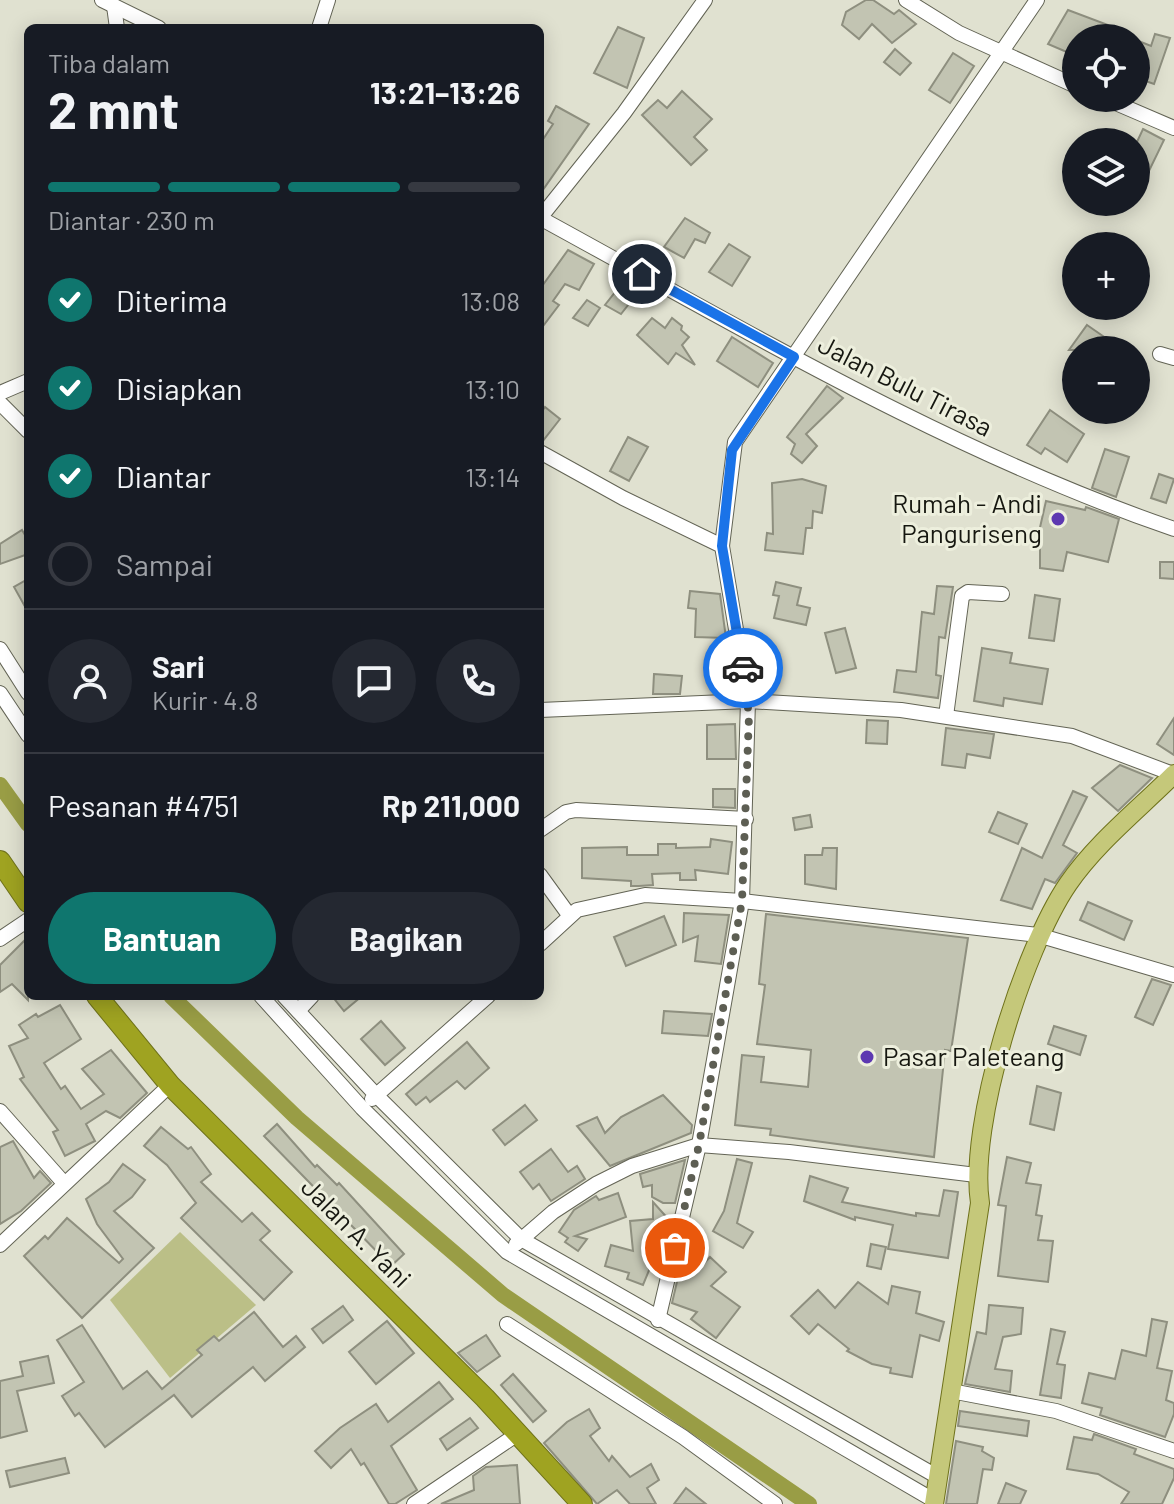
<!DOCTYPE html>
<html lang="id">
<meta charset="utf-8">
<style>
:root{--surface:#171b24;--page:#242831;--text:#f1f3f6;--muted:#9ea1a6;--line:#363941;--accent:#0f766e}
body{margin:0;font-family:Barlow,sans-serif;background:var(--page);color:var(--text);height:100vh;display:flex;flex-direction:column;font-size:30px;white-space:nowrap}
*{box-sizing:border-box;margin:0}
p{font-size:26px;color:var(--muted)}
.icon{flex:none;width:44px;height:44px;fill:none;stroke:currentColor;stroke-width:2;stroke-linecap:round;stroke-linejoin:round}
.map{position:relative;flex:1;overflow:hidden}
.panel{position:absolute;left:24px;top:24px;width:520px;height:976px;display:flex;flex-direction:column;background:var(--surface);border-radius:12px;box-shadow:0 4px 20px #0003}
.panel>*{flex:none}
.tools{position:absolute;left:1062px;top:24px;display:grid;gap:16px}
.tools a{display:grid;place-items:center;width:88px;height:88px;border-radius:50%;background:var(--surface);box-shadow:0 4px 20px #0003;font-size:40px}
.pin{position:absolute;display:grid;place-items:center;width:68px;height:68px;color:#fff;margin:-34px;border:4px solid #fff;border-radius:50%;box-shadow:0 2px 8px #0007}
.courier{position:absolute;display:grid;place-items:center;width:80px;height:80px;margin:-40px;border:6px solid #1a73e8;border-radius:50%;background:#fff;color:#222;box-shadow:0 2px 10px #0007}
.summary em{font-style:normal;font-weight:700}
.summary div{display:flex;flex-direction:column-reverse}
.summary{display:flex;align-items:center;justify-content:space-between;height:136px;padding:0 24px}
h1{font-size:52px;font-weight:700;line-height:60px}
.bar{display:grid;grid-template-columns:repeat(4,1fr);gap:12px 8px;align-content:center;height:96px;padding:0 24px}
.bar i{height:10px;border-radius:6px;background:var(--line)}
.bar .selected{background:var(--accent)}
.bar p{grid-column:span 4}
.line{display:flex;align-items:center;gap:20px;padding:0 24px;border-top:2px solid var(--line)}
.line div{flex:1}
.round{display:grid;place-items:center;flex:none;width:84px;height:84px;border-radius:42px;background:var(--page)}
ol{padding:0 24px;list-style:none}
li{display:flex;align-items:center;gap:24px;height:88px}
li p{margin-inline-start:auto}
li .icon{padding:8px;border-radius:50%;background:var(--accent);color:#fff;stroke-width:4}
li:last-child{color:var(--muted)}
li i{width:44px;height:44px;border:4px solid var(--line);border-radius:50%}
.primary-button{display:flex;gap:16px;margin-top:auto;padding:16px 24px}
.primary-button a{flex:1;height:92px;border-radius:48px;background:var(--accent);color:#fff;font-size:32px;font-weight:700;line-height:92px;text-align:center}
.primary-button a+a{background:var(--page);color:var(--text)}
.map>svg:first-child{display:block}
.green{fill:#bbbf87}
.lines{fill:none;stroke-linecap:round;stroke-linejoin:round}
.canal{stroke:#999d45;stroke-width:16}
.building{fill:#c2c4b2;stroke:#8e8f7f;stroke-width:2}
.minor-casing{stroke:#636455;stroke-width:16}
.major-casing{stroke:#6f721b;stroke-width:20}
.highway-casing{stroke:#6f721b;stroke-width:22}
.minor{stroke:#fff;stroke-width:14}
.major{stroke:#c5c87a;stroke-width:18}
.highway{stroke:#9fa321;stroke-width:20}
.done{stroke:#5d5e53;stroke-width:8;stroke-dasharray:0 14.4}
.route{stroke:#1a73e8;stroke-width:10}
.poi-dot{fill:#5d39b1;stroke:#edefdd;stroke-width:3}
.labels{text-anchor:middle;stroke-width:6;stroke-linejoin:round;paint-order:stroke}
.street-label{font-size:26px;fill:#161710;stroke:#edefdd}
.poi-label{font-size:26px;fill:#161710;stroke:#edefdd;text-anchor:end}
</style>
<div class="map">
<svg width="1174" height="1504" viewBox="0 0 1174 1504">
<rect width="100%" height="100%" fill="#e0e1d0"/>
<!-- green -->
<polygon class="green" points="180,1232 256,1305 170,1378 110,1300"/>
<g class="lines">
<!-- canal -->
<g class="canal">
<polyline points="0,785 28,824"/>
<polyline points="171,996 297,1118 503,1295 809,1504"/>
</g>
</g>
<!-- building -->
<g class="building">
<polygon points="866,0 873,0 894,14 899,10 916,24 892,43 872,24 859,39 842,25 846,12"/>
<polygon points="1068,10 1108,25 1106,29 1128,38 1076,38 1076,56 1048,44"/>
<polygon points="618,27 644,38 627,88 594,73"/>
<polygon points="1155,34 1170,38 1154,84 1140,79 1141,74 1136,72 1136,40 1151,46"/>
<polygon points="895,49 911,63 900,75 884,62"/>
<polygon points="953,53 974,66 950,103 929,90"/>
<polygon points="682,91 712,119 694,137 707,150 691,165 642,115 658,100 667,108"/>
<polygon points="556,106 589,124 540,194 540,144 553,124 548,121"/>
<polygon points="1143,129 1164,140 1147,175 1136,171 1136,144"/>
<polygon points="685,218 710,233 705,243 695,239 684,258 664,247"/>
<polygon points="729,244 750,257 732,286 709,272"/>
<polygon points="568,250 594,264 579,290 565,284 553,301 559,305 540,330 540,289"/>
<polygon points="627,277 643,286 621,314 605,305"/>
<polygon points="587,300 600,308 588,326 573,318"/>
<polygon points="652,318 665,328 672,318 682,326 681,330 689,337 682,345 695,365 676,353 668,364 637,335"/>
<polygon points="1087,325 1123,350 1069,350"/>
<polygon points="732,337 773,363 758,387 717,361"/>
<polygon points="827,386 843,398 806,434 817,446 802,463 791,454 795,444 787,437"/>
<polygon points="545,407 560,419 542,442 540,414"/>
<polygon points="1050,410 1084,434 1067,462 1045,448 1041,454 1027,445"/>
<polygon points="628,437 648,447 629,481 610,471"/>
<polygon points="1105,449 1129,457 1116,497 1092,488"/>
<polygon points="1159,474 1174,479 1166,503 1151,498"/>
<polygon points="802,479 826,486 822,513 813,511 812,528 806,528 803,554 765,550 767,533 773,534 772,483"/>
<polygon points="1046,501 1085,510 1086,507 1119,519 1108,562 1067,552 1063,571 1040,568 1040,546 1036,545"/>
<polygon points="22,530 28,540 28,554 0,564 0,544"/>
<polygon points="1160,562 1174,562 1174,579 1160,578"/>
<polygon points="28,579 28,612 14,587"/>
<polygon points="776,582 801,588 797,605 810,608 806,625 774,618 779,596 773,595"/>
<polygon points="937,586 953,587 945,638 939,637 936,675 941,676 938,698 894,692 897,670 916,672 922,612 934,614"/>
<polygon points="690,591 720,594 726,638 695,637 696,609 688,608"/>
<polygon points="1035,595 1060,599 1054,641 1029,638"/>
<polygon points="845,628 856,668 836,673 825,633"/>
<polygon points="982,648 1012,653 1010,663 1048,669 1042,704 1004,698 1003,706 974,701"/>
<polygon points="654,674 682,676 680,694 653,694"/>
<polygon points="1174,718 1174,755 1157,744"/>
<polygon points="867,720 888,721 887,744 866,743"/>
<polygon points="735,724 736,759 707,759 707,725"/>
<polygon points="946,728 994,734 990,758 967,754 965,768 942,765"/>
<polygon points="1120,765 1152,778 1118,811 1092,788"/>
<polygon points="713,789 735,789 735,808 713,807"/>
<polygon points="1073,791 1087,797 1063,845 1077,853 1055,883 1045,879 1032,909 1001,900 1022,848 1042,858"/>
<polygon points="998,812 1027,824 1018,844 989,832"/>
<polygon points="810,815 812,827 795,830 793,818"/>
<polygon points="711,839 732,842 728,874 695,870 696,880 680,880 680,873 652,874 653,885 639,886 631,886 631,881 582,878 582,848 627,847 627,855 658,855 658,844 676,844 676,848 710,847"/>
<polygon points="823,848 837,848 836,889 805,884 805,855 822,855"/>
<polygon points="1088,902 1132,921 1124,940 1080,920"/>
<polygon points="684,913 729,915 721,964 695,961 698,936 683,942"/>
<polygon points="766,914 968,938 951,1051 945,1050 934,1157 770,1135 771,1129 735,1125 742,1055 764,1057 761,1082 808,1087 811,1050 757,1044 765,985 759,984"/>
<polygon points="664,916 676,945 626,966 614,937"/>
<polygon points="28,937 28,1000 12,984 0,992 0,965"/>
<polygon points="1152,979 1171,985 1153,1025 1135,1017"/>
<polygon points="332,996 362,996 344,1011"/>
<polygon points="60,1005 81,1039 44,1063 61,1089 65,1086 81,1109 104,1094 82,1069 111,1050 147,1093 120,1118 106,1111 86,1124 95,1141 65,1156 53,1132 58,1130 20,1079 24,1077 9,1046 28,1038 19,1025 36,1014 38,1017"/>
<polygon points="664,1011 712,1014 708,1036 662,1033"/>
<polygon points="381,1021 405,1048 385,1065 361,1039"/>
<polygon points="1054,1026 1086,1036 1080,1055 1048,1044"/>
<polygon points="467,1042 489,1068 465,1089 457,1081 430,1102 426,1097 416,1105 406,1094"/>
<polygon points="1037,1086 1061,1093 1054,1130 1030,1124"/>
<polygon points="663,1095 692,1125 691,1133 610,1166 577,1126 597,1117 605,1133 621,1117"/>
<polygon points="525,1105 537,1120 505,1145 493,1130"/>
<polygon points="277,1124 315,1167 317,1165 337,1185 339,1183 404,1254 391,1266 264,1136"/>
<polygon points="161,1127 188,1149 191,1147 211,1174 201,1182 242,1222 252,1213 270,1231 260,1240 292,1272 264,1300 181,1218 196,1203 167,1165 144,1146"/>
<polygon points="13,1141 34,1178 40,1171 51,1183 21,1211 0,1224 0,1147"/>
<polygon points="551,1149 568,1172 577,1166 585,1179 551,1201 539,1184 533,1189 520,1172"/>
<polygon points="1007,1157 1031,1163 1026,1183 1041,1185 1036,1215 1042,1216 1038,1240 1053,1241 1048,1282 998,1276 1006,1206 998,1205"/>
<polygon points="737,1159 752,1163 737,1223 753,1232 743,1248 713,1231 724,1211"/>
<polygon points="685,1160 675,1203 663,1203 652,1197 652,1185 643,1187 640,1174"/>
<polygon points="123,1164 145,1180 132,1197 114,1211 154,1248 82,1318 24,1256 45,1236 48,1239 67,1218 119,1263 123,1259 97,1224 86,1199 109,1182"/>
<polygon points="810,1176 848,1188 842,1202 916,1216 916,1213 939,1216 944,1190 958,1192 948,1258 888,1249 893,1225 855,1217 855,1220 804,1201"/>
<polygon points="618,1193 626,1217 575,1236 587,1239 578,1251 565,1242 568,1238 559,1232 574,1210 596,1196 599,1200"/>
<polygon points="653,1202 671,1222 666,1241 661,1241 643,1285 627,1279 629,1273 605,1266 611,1245 633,1251 630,1221 653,1219"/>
<polygon points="871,1244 886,1247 881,1269 867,1266"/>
<polygon points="710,1257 726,1272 711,1286 740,1307 716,1338 691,1319 697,1312 672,1303 680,1269 694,1274"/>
<polygon points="858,1282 888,1304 892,1286 920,1292 916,1313 944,1322 939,1341 920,1335 912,1377 890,1373 891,1368 872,1364 847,1351 849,1349 818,1324 809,1334 791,1316 818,1290 835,1308"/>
<polygon points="989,1305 1023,1308 1021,1334 1003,1337 995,1369 1012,1371 1010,1392 965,1384 977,1332 986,1334"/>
<polygon points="343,1306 353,1320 323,1343 312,1329"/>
<polygon points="254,1312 283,1347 296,1336 305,1347 265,1381 253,1367 192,1417 174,1395 105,1447 79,1413 75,1416 62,1396 84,1382 57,1340 82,1325 123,1389 147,1371 162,1389 202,1355 197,1350 214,1336 219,1341"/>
<polygon points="1152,1319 1167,1322 1157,1368 1172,1371 1166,1400 1174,1403 1174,1414 1165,1437 1100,1415 1102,1408 1082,1403 1089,1373 1115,1379 1122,1350 1146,1356"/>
<polygon points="387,1321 414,1353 376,1384 349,1352"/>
<polygon points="1051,1329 1065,1332 1057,1364 1065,1365 1061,1398 1040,1395"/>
<polygon points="486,1335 500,1356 477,1372 458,1353"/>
<polygon points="48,1356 54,1383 17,1391 27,1431 0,1438 0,1381 23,1376 20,1362"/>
<polygon points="513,1374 546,1411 533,1422 501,1385"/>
<polygon points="439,1382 453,1399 391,1446 417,1490 395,1504 389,1504 364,1463 361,1465 351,1449 331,1468 315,1451 340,1428 376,1404 388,1422"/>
<polygon points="589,1409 600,1428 590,1436 609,1461 612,1456 630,1477 651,1464 659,1480 647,1488 656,1504 630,1504 617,1490 597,1504 544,1443 567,1422"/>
<polygon points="960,1411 1029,1421 1027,1436 958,1426"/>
<polygon points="470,1418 478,1428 447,1450 440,1439"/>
<polygon points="1094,1434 1136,1449 1134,1454 1174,1469 1174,1478 1162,1504 1121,1504 1129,1492 1098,1474 1067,1469 1074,1437 1092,1440"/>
<polygon points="956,1441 983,1447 982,1451 994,1458 992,1470 983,1469 977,1504 946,1504"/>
<polygon points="65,1458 69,1473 10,1487 6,1471"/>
<polygon points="517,1465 520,1504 441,1504 474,1490 473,1476 486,1467"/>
<polygon points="1006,1483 1026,1491 1020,1504 998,1504"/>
<polygon points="686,1488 706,1504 674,1504"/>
</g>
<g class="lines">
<defs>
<g id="minor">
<polyline points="102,0 159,28"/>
<polyline points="906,0 959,33 1076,86"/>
<polyline points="114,6 117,28"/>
<polyline points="319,28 328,0"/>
<polyline points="1104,98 1174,128"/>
<path d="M 540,218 C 747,331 950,452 1174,529"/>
<polyline points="540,218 624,113 705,0"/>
<polyline points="1160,354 1174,358"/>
<polyline points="0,393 28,381"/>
<polyline points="0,403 28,431"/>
<polyline points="540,452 623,498 722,546 748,701 742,901 699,1145 658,1320"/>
<polyline points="722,546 735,442 1037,0"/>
<polyline points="0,649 28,693"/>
<polyline points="0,693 28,735"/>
<polyline points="540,710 748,701 901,710 1072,736 1173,774"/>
<polyline points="946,716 962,596 968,592 1002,594"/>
<polyline points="540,830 566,812 576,810 746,819"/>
<polyline points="540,875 569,915"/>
<polyline points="0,939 28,920"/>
<polyline points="540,944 577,910 645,895 742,901 1038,935 1174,975"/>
<polyline points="261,996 362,1108 507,1252 935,1501"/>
<polyline points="284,996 376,1095 521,1239 938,1477"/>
<polyline points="298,1011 312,996"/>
<polyline points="372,1099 488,996"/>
<polyline points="0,1111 63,1182"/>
<polyline points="516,1244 553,1212 596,1184 632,1166 699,1145 789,1152 976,1175"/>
<polyline points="0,1245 170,1085"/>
<polyline points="507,1324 683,1437 775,1504"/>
<polyline points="951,1391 1056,1411 1174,1451"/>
<polyline points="414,1504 519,1433"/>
</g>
<path id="major" d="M 934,1504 L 980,1203 C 968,1125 1023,950 1068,884 C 1096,843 1139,809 1174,774"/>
<g id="highway">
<polyline points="0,861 28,902"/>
<polyline points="97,996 170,1085 485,1398 582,1504"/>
</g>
</defs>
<!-- minor casing -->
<use href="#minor" class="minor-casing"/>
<!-- major casing -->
<use href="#major" class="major-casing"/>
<!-- highway casing -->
<use href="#highway" class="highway-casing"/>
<!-- minor -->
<use href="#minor" class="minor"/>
<!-- major -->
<use href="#major" class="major"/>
<!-- highway -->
<use href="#highway" class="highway"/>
</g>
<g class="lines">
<!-- done -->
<polyline class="done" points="675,1248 699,1145 742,901 749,716 743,668"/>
<!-- route -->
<polyline class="route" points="642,274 794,357 732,450 722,546 743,668"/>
</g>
<!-- markers -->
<g class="poi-dot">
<circle cx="1058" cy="519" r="8"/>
<circle cx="867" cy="1057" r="8"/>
</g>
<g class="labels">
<!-- street labels -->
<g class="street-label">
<text transform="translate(905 386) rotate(27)" y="9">Jalan Bulu Tirasa</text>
<text transform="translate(356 1233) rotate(45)" y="9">Jalan A. Yani</text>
</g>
<!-- poi labels -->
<g class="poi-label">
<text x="1042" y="513">Rumah - Andi<tspan x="1042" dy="30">Panguriseng</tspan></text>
<text x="883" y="1066" text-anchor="start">Pasar Paleteang</text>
</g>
</g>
</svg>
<div class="tools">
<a><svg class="icon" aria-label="locate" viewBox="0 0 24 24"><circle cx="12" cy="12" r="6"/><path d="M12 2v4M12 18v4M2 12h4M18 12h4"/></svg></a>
<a><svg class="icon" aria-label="layers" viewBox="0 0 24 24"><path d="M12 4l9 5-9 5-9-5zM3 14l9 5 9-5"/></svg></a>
<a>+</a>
<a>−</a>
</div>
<div class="pin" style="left:675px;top:1248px;background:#ea580c"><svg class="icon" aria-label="bag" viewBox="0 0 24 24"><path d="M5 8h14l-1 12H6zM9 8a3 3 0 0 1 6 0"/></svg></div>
<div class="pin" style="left:642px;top:274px;background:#1f2937"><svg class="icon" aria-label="home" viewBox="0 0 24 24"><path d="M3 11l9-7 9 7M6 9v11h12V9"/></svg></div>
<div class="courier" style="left:743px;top:668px"><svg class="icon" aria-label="car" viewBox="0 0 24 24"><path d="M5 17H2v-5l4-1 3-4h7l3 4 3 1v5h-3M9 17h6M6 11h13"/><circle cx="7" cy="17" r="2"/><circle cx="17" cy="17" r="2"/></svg></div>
<section class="panel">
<div class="summary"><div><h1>2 mnt</h1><p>Tiba dalam</p></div><em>13:21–13:26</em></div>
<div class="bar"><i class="selected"></i><i class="selected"></i><i class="selected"></i><i></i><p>Diantar · 230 m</p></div>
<ol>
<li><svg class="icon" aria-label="check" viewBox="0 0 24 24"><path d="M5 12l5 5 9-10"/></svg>Diterima<p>13:08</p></li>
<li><svg class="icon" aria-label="check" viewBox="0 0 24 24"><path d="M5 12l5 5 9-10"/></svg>Disiapkan<p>13:10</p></li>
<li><svg class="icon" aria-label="check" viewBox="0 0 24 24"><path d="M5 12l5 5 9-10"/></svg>Diantar<p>13:14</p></li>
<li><i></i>Sampai</li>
</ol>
<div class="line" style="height:144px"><a class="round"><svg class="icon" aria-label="person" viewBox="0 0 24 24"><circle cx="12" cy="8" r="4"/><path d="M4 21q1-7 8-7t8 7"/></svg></a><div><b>Sari</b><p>Kurir · 4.8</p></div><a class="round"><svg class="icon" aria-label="chat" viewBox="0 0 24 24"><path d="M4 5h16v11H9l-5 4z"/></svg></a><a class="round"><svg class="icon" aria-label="phone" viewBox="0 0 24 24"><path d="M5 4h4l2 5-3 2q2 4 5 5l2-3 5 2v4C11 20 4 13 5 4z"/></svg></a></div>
<div class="line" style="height:104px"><div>Pesanan #4751</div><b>Rp 211,000</b></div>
<div class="primary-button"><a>Bantuan</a><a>Bagikan</a></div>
</section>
</div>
